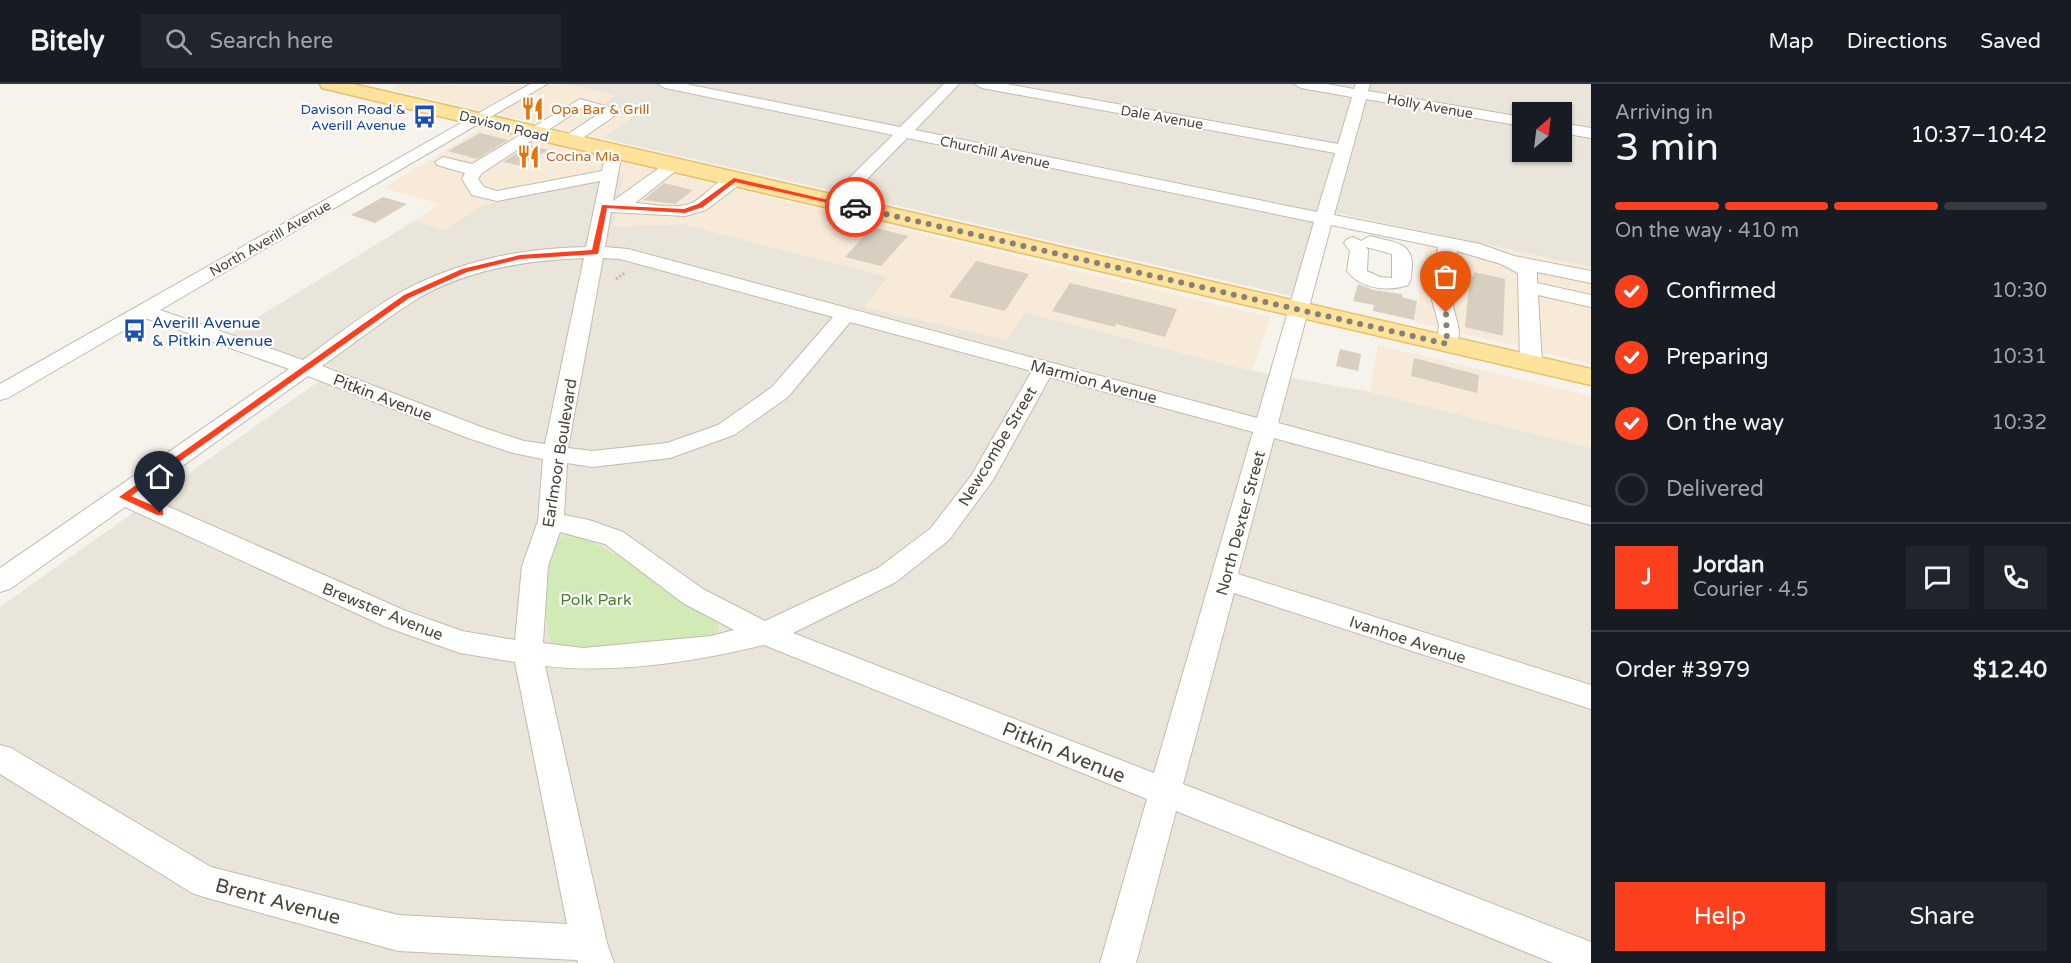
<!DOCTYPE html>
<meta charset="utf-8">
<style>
:root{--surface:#171b24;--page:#20242c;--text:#f1f3f6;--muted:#9ea1a6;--line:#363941;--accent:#fc3f1d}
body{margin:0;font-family:"Varela Round",sans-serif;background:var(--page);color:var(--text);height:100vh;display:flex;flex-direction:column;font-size:22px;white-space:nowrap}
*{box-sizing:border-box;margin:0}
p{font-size:20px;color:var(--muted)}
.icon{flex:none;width:33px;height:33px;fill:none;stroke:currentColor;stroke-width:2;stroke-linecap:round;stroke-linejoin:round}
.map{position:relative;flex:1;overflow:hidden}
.panel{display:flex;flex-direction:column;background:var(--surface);width:480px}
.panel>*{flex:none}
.needle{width:39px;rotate:28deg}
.tools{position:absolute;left:1512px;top:18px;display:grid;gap:12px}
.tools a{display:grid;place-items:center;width:60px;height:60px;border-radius:0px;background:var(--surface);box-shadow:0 2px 4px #0004;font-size:30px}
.pin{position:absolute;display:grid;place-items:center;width:51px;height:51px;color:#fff;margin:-62px -26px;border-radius:50% 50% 50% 0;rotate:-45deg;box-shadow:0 0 6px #0007}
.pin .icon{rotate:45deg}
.courier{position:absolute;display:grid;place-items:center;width:60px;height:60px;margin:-30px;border:4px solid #fc3f1d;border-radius:50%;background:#fff;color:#222;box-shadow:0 2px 8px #0007}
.headline em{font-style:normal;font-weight:600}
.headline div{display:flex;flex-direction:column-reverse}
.headline{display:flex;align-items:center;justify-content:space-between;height:102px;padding:0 24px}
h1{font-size:39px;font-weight:600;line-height:45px}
.bar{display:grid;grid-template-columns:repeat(4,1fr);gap:9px 6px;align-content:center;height:72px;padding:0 24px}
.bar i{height:8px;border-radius:4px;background:var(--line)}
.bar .current{background:var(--accent)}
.bar p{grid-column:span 4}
.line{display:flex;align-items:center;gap:15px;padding:0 24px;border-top:2px solid var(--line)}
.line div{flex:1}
.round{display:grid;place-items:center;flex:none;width:63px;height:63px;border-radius:0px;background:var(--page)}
ol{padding:0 24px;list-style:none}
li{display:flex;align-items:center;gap:18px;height:66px}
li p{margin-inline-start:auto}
li .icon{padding:6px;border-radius:50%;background:var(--accent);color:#fff;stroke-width:4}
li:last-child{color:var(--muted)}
li i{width:33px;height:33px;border:3px solid var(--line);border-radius:50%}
.primary-button{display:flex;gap:12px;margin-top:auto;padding:12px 24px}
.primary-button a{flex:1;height:69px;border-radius:0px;background:var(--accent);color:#fff;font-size:24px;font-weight:600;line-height:69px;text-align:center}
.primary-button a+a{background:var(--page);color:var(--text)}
header{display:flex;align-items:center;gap:36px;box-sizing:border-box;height:84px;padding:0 30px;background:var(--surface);border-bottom:2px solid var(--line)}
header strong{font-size:28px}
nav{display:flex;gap:33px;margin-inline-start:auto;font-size:21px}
.search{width:420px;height:54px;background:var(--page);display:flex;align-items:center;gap:15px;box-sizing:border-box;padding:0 21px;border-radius:0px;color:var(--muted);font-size:22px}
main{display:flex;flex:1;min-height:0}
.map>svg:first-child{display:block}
.residential{fill:#eae5da;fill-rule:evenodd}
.commercial{fill:#f7ead8}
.green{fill:#d2eab5}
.building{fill:#d8cfc1}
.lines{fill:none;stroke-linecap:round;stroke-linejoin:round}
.minor-casing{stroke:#c2bbae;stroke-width:2}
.major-casing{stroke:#e6c16a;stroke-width:3}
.path{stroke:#c4b79f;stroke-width:3;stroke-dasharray:2 2;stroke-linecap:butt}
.minor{fill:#fff;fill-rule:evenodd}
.major{fill:#ffe39c;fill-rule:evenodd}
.route{fill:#fc3f1d}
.done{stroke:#878178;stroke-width:6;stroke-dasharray:0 10.8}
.labels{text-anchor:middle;stroke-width:4.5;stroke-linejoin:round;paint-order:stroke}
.far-street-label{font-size:14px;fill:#4b4439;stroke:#fff}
.far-transit-label{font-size:14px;fill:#164399;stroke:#fff;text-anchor:end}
.far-food-label{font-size:14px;fill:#c56008;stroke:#fff;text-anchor:start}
.transit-label{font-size:16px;fill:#164399;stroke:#fff;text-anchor:start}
.street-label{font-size:16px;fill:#4b4439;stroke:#fff}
.park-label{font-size:16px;fill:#4a7f2a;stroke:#fff}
.near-street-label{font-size:20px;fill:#4b4439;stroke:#fff}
</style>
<header>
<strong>Bitely</strong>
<div class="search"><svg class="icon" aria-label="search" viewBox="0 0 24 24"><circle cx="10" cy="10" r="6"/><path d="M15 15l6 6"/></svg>Search here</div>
<nav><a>Map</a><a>Directions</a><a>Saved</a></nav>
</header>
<main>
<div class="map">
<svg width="1591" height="879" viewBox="0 0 1591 879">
<rect width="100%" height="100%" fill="#f6f3ec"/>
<!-- residential -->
<g class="residential">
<path d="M 567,0 L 1591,0 L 1591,183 L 1318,125 L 1292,212 L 601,54 L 636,31 L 599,22 L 615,11 ZM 1522,28 L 1562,28 L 1562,68 L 1522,68 Z"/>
<polygon points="625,88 613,142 683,140 889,193 865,222 1025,228 1252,287 1370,308 1591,364 1591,879 0,879 0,523 336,285 229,251 414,137 444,146 483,121"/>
</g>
<!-- commercial -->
<g class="commercial">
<polygon points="399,0 515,2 567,0 616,11 599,22 637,30 601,54 390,5"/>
<polygon points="481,44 1270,233 1252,287 1026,228 1006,256 864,223 888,193 683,140 613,142 624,89 483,121 444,146 414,137 440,120 384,104"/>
<polygon points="1428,149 1591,183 1591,280 1415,238"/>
<polygon points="1378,261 1591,312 1591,364 1370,308"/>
</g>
<!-- green -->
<path class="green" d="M 565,451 L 582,452 L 620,473 L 711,535 L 719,541 L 717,549 L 705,554 L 611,564 L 552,563 C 541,531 547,491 554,458 Z"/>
<!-- building -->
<g class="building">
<polygon points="480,49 508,56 477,75 448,67"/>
<polygon points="529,61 548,66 521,82 503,78"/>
<polygon points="664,99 693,106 675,120 643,116"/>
<polygon points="383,113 407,120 375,139 351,131"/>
<polygon points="872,143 908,152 881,182 845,173"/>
<polygon points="976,177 1029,190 1005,227 949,213"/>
<polygon points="1474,188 1505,195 1503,252 1465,243 1470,191 1474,192"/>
<polygon points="1070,199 1177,225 1165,253 1116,240 1115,243 1052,227"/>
<polygon points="1358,200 1374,206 1402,210 1402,213 1417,217 1414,236 1373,227 1374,221 1353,217"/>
<polygon points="1340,265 1361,270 1358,287 1336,282"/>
<polygon points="1414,274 1479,291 1477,309 1411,292"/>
</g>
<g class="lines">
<defs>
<g id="minor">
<path d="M 530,0 L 547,0 L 160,226 L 303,276 C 335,253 367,227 401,208 C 458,177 521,164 586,163 L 600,97 L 497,117 L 472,111 L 462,95 L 465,89 L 437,81 L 435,78 L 443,73 L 472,80 L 580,15 L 617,25 L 620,28 L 574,60 L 562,60 L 560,57 L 562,54 L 600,29 L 582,24 L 482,89 L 478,95 L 484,103 L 497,107 L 602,87 L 606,68 L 614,63 L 622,68 L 613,117 L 666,79 L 672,77 L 680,82 L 678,85 L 635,119 C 652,120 676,126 692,119 C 707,112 721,88 740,92 L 742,96 L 740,100 L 706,126 L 685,132 L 611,128 L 605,163 L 628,165 L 1257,334 L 1314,138 L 907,54 L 841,122 L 829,122 L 826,118 L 829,114 L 893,51 L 665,4 L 658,0 L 686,0 L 900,43 L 944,0 L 959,0 L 915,46 L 1317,128 L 1335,69 L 982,4 L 975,0 L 1006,0 L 1338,60 L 1352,13 L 1301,4 L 1294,0 L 1327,0 L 1354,5 L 1356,0 L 1370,0 L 1368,7 L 1522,33 L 1522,42 L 1366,15 L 1334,131 L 1480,160 L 1514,172 L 1591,187 L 1591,199 L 1537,188 L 1537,199 L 1591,211 L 1591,223 L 1538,211 L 1542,279 L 1539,284 L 1531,285 L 1523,284 L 1520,279 L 1518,189 L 1501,180 L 1457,167 C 1455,182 1452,199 1452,214 C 1452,231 1466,248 1454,264 L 1447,266 L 1440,264 L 1437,260 L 1439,241 L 1432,216 L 1438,163 L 1331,141 L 1278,339 L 1591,423 L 1591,441 L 1274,354 L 1238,490 L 1591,601 L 1591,625 L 1234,509 L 1183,700 L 1591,858 L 1591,879 L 1553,879 L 1176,727 L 1136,879 L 1100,879 L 1147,715 L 764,561 C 694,578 617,590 545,582 L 607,859 L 614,879 L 578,879 L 577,876 L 398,867 L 204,813 L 192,809 L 0,690 L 0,661 L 11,664 L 211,783 L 398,831 L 567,840 L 515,578 L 460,569 L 386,543 L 125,423 L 10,505 L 0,508 L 0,484 L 289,285 L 145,234 L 8,314 L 0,316 L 0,300 ZM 584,174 L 545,360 L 524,357 L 484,344 L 322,282 C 352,261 381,238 412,218 C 463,186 525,176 584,174 ZM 603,174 L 620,175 L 833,233 L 772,303 L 718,341 L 667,359 L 592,367 L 568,364 ZM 850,238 L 1032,287 L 971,392 L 931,444 L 878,484 L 765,537 L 703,505 L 623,448 L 589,436 L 564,431 L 567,379 L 592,383 L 670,374 L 734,351 L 788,313 ZM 308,292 L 468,354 L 513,369 L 543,375 L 538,437 L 522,482 L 515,556 L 462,547 L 406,527 L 142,411 ZM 1050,293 L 1253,348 L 1154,689 L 793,549 L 896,498 L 949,456 L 993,396 ZM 560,448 L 605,460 L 683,519 L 734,546 L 711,552 L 583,564 L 543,559 L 548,482 Z"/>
<polygon points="1562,39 1591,44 1591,54 1562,49"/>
<path d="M 1370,152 C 1390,158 1413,157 1412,182 C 1411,189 1412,195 1408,201 C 1388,208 1360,205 1347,187 L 1350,167 L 1344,159 L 1347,155 L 1353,153 L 1361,157 ZM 1366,163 L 1392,170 L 1392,194 L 1380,193 L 1367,187 L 1368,166 Z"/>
</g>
<polygon id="major" points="320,0 353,0 1591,285 1591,301 614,74 322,4"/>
</defs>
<!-- minor casing -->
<use href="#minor" class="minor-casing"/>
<!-- major casing -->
<use href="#major" class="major-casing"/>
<!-- path -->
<polyline class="path" points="616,195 626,188"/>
<!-- minor -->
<use href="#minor" class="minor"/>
<!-- major -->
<use href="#major" class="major"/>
</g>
<!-- route -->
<polygon class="route" points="734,94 858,123 855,125 735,98 703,123 685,129 607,124 598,170 520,175 467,188 409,214 131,412 163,426 163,431 157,431 119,413 404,211 462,185 520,171 592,166 602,121 684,125 698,120"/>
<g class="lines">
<!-- done -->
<polyline class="done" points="855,123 1447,260 1446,229"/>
</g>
<!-- icons -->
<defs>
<symbol id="restaurant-bare" viewBox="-9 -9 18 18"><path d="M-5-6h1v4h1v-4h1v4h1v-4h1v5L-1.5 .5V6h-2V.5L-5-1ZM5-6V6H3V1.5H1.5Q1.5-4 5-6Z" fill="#e8710a" stroke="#fff" stroke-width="2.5" paint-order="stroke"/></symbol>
<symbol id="bus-bare" viewBox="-9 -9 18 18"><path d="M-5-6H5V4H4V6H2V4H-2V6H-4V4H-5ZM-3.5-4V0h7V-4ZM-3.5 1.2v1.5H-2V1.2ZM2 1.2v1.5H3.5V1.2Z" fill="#1a4fb4" stroke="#fff" stroke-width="2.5" paint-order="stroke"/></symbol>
</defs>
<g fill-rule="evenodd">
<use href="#restaurant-bare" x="516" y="8" width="33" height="33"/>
<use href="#bus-bare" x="408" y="16" width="33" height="33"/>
<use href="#restaurant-bare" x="512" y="56" width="33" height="33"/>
<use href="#bus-bare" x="118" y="230" width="33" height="33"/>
</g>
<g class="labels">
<!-- far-street labels -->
<g class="far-street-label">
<text transform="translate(1430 22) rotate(10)" y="5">Holly Avenue</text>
<text transform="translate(1162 33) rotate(10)" y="5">Dale Avenue</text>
<text transform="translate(504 42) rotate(14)" y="5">Davison Road</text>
<text transform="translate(995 68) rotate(12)" y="5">Churchill Avenue</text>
<text transform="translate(270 154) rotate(-30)" y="5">North Averill Avenue</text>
</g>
<!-- far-transit labels -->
<g class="far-transit-label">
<text x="406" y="30">Davison Road &amp;<tspan x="406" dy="16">Averill Avenue</tspan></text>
</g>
<!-- far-food labels -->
<g class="far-food-label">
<text x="551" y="30">Opa Bar &amp; Grill</text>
<text x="546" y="77">Cocina Mia</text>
</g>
<!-- transit labels -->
<g class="transit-label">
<text x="152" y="244">Averill Avenue<tspan x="152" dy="18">&amp; Pitkin Avenue</tspan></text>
</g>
<!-- street labels -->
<g class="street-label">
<text transform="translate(1094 297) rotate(15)" y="6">Marmion Avenue</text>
<text transform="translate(383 313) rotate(21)" y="6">Pitkin Avenue</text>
<text transform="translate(997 362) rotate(-59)" y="6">Newcombe Street</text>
<text transform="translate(559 369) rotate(-81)" y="6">Earlmoor Boulevard</text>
<text transform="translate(1240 439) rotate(-75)" y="6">North Dexter Street</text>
<text transform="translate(383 527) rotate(22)" y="6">Brewster Avenue</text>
<text transform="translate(1408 555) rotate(18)" y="6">Ivanhoe Avenue</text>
</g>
<!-- park labels -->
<g class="park-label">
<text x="596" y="521">Polk Park</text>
</g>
<!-- near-street labels -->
<g class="near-street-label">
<text transform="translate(1064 668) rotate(22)" y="7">Pitkin Avenue</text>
<text transform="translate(278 817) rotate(15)" y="7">Brent Avenue</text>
</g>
</g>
</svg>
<div class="tools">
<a><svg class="needle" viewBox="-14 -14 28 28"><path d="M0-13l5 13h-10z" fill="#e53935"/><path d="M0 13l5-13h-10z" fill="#9ea1a6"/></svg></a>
</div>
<div class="pin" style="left:1446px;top:229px;background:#ea580c"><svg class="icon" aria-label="bag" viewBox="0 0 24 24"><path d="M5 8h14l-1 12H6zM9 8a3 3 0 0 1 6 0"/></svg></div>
<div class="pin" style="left:160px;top:429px;background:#1f2937"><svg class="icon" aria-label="home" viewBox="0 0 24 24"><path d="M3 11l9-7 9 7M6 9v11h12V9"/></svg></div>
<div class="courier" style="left:855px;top:123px"><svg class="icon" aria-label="car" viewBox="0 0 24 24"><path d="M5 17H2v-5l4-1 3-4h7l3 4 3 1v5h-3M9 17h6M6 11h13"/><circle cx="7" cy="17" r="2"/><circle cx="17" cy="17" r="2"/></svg></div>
</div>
<section class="panel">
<div class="headline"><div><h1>3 min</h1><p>Arriving in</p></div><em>10:37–10:42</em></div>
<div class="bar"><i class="current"></i><i class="current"></i><i class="current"></i><i></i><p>On the way · 410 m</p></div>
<ol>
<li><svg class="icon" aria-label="check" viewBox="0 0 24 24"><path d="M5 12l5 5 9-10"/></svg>Confirmed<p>10:30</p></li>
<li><svg class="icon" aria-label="check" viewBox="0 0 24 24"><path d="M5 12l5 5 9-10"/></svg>Preparing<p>10:31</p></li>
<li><svg class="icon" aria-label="check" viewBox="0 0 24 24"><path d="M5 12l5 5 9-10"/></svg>On the way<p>10:32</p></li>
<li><i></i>Delivered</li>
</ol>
<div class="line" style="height:108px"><b class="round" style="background:var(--accent);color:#fff">J</b><div><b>Jordan</b><p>Courier · 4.5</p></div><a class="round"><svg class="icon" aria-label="chat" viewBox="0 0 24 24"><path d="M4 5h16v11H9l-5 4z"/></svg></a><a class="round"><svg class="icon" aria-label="phone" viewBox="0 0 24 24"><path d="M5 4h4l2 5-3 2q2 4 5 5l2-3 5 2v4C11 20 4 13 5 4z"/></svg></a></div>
<div class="line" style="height:78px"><div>Order #3979</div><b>$12.40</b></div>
<div class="primary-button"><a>Help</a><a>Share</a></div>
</section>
</main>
